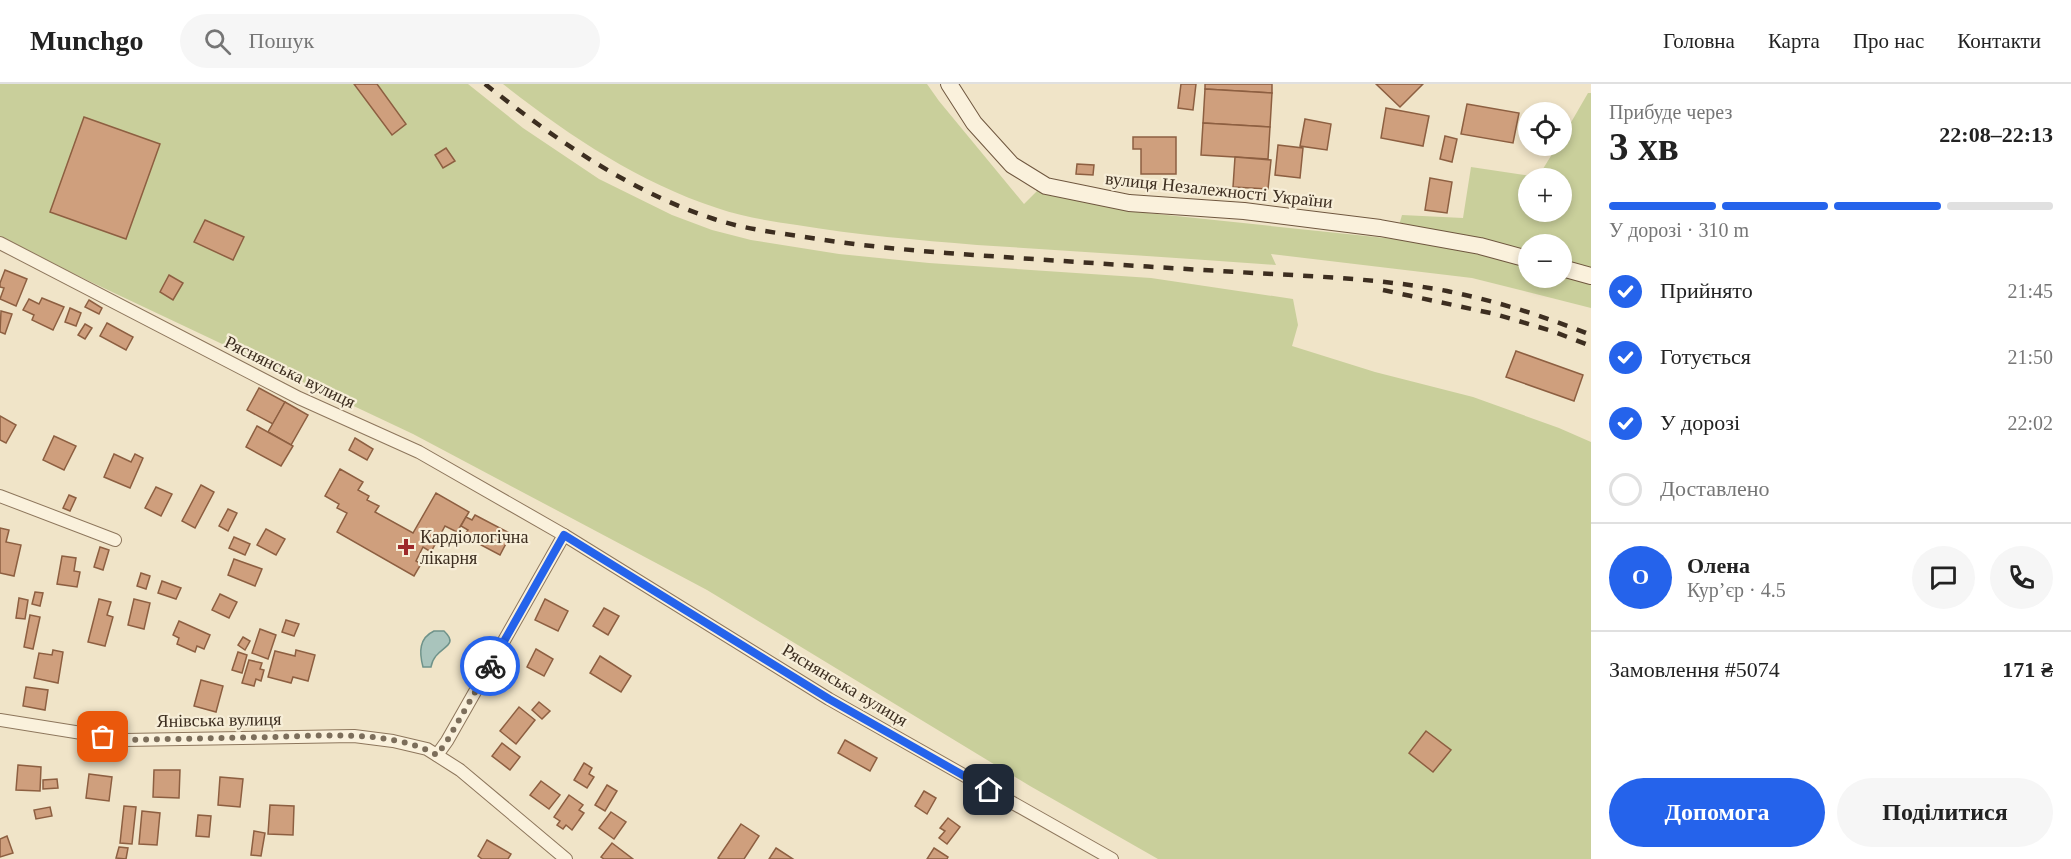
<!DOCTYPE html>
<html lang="uk">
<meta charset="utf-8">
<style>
:root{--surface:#fff;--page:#f6f6f6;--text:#222;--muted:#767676;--line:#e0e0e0;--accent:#2563eb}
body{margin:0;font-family:Georgia,serif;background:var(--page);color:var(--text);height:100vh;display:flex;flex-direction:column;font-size:22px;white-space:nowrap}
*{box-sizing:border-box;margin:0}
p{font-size:20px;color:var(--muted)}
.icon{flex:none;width:33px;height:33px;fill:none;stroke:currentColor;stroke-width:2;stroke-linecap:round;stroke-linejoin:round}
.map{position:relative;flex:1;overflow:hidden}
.panel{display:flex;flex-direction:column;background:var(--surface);width:480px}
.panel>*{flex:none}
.controls{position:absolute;left:1518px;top:18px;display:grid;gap:12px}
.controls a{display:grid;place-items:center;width:54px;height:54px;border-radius:50%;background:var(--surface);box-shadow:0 3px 9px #0003;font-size:30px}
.pin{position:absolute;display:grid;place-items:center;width:51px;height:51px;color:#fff;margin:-26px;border-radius:12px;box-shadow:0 3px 9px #0006}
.courier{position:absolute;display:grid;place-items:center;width:60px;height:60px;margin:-30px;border:4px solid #2563eb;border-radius:50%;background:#fff;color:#222;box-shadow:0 2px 8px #0007}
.head em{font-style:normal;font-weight:800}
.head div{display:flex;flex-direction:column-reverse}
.head{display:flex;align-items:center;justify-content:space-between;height:102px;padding:0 18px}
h1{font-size:39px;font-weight:800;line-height:45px}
.bar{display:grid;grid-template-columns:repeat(4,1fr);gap:9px 6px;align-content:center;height:72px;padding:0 18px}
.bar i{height:8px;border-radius:4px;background:var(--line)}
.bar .current{background:var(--accent)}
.bar p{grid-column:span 4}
.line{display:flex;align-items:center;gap:15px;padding:0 18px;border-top:2px solid var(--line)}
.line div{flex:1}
.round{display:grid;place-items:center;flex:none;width:63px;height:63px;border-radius:32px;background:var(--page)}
ol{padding:0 18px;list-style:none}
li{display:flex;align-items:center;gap:18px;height:66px}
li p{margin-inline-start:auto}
li .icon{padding:6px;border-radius:50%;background:var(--accent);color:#fff;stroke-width:4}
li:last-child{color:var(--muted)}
li i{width:33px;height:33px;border:3px solid var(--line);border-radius:50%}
.action{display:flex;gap:12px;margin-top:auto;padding:12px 18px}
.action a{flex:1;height:69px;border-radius:36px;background:var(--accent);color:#fff;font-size:24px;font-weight:800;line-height:69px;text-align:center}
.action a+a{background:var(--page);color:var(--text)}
header{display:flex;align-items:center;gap:36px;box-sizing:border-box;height:84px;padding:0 30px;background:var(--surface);border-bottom:2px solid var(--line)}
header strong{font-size:28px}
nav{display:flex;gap:33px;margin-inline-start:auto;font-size:21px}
.search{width:420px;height:54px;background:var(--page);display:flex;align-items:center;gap:15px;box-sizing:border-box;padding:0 21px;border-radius:33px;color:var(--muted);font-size:22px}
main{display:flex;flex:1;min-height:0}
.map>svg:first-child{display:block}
.green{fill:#c9cf9b;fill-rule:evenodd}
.water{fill:#a9c4bc;stroke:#6f938a;stroke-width:1.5}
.building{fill:#cf9f7d;stroke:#8d5f41;stroke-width:1.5}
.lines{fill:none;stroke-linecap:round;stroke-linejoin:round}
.minor-casing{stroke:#8d765c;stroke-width:14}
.secondary-casing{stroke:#6f573f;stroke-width:18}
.minor{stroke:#faf1dc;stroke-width:12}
.secondary{stroke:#faf1dc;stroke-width:16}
.rail{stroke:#3d2e20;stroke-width:4.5;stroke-dasharray:10 10;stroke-linecap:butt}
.done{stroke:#7c6e5b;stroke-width:6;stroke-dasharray:0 10.8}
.route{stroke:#2563eb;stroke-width:8}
.poi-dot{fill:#9e2a2b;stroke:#f7eed8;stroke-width:2}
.labels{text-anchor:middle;stroke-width:4.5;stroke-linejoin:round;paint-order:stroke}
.street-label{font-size:18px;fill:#3d2e20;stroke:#f7eed8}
.poi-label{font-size:18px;fill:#3d2e20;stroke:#f7eed8;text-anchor:start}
</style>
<header>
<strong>Munchgo</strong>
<div class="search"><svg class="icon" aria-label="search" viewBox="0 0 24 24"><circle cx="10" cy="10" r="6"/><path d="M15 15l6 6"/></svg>Пошук</div>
<nav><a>Головна</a><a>Карта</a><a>Про нас</a><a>Контакти</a></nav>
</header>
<main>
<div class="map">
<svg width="1591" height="775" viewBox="0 0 1591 775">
<rect width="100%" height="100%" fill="#f0e4c8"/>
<!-- green -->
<g class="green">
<polygon points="0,0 468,0 523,44 599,95 672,131 712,146 751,156 839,170 929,179 1151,194 1293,215 1298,241 1292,262 1375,288 1473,313 1559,344 1591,358 1591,775 1158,775 1030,702 707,506 413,350 91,198 0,153"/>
<path d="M 503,0 L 927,0 L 939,17 L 1024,120 L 1038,106 L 1128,127 L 1395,155 L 1402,131 L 1463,134 L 1471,83 L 1538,93 L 1557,62 L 1562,62 L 1562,54 L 1588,9 L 1591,9 L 1591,224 L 1472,194 L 1271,170 L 1276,181 C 1176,174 1077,167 977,161 C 917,156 857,151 797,141 C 770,137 743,133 717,124 C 638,98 568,51 503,0 ZM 1528,94 L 1562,94 L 1562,128 L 1528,128 ZM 1528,160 L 1562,160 L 1562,194 L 1528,194 Z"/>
</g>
<!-- water -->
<path class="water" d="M 434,547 L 444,547 C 462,564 434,562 431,583 L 423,583 C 419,568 419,554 434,547 Z"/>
<!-- building -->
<g class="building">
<polygon points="354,0 377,0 406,40 392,51"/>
<polygon points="1181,0 1196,0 1193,26 1178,24"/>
<polygon points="1205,0 1272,0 1272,9 1205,5"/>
<polygon points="1376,0 1423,0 1400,23"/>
<polygon points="1205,5 1272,9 1270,43 1203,39"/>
<polygon points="1467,20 1519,29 1513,59 1461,50"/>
<polygon points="1386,24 1429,32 1423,62 1381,54"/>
<polygon points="84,33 160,60 126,155 50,128"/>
<polygon points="1305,35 1331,40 1327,66 1300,62"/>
<polygon points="1203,39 1270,43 1268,75 1201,71"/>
<polygon points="1445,52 1457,55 1452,78 1440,75"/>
<polygon points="1133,53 1176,53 1176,90 1141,90 1141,65 1133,65"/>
<polygon points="1278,61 1303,64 1300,94 1275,91"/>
<polygon points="446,64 455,77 443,84 435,71"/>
<polygon points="1235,73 1271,76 1268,105 1233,103"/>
<polygon points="1077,80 1094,81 1093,91 1076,90"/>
<polygon points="1430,94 1452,98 1447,129 1425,126"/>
<polygon points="205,136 244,153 233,176 194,158"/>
<polygon points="5,186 27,195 16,222 0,215 4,204 0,203 0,199"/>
<polygon points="169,191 183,199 173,216 160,208"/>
<polygon points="42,214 64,223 53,246 32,236 34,231 23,226 29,215 39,220"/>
<polygon points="89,216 102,224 99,230 85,223"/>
<polygon points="70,224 81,229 76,242 65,238"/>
<polygon points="1,227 12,230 5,250 0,248"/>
<polygon points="107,239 133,253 126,266 100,252"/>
<polygon points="85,240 92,244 85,255 78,251"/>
<polygon points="1516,267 1583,291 1574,317 1506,293"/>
<polygon points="259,304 285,318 273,340 247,326"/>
<polygon points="285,318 308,331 291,361 268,348"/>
<polygon points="0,332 16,341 6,359 0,356"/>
<polygon points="257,342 293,362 281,382 246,363"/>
<polygon points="54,352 76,362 64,386 43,376"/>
<polygon points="355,354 373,365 367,376 349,366"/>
<polygon points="114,370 131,378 135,370 143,374 130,404 104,393"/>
<polygon points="340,385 363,398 358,406 369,412 367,416 379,422 375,428 413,449 436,409 469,428 457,448 445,442 431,468 423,463 416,477 421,480 414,492 337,448 347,429 337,424 339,420 325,412"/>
<polygon points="201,401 214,408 195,444 182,437"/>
<polygon points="156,403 172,410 161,432 145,424"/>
<polygon points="69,411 76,414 70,427 63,424"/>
<polygon points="228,425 237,429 228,447 219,442"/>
<polygon points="475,431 511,450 500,471 464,452 468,446 461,442 466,433 472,436"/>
<polygon points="0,444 9,446 6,458 21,461 14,492 0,489"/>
<polygon points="266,445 285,455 276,471 257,461"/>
<polygon points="234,453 250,460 245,471 229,464"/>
<polygon points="100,463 109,466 103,486 94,483"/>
<polygon points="62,472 76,474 74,487 80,488 77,503 57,500"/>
<polygon points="234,475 262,485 255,502 228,491"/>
<polygon points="141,489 150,492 146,505 137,502"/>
<polygon points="162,497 181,504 176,515 158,509"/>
<polygon points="35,508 43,509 40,522 32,520"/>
<polygon points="220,510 237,518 229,534 212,526"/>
<polygon points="19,514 28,516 25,535 16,534"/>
<polygon points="99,515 111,518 107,531 113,533 105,562 88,558"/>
<polygon points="134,515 150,519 144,545 128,541"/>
<polygon points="545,515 568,527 558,547 535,536"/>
<polygon points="604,524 619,532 608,551 593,542"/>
<polygon points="30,531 40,533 33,565 24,563"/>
<polygon points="286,536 299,540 294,552 282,548"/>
<polygon points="179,537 210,551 204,565 197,562 195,568 177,560 179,554 173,551"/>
<polygon points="260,545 276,551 268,575 252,569"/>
<polygon points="243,553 250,557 245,566 238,561"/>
<polygon points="536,565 553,575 544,592 527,583"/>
<polygon points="53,566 63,568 58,599 34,594 39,569 52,571"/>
<polygon points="296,566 315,571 308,597 293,593 291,599 268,593 275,567 295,572"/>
<polygon points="238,568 247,571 242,589 232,586"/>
<polygon points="600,572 631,592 621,608 590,589"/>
<polygon points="249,576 262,579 260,585 264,586 261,597 256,595 254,602 242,599"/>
<polygon points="201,596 223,602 216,628 194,622"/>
<polygon points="26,603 48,606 45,626 23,622"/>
<polygon points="539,618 550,627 542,635 532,626"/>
<polygon points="519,623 535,636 516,660 500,647"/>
<polygon points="1426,647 1451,666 1433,688 1409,669"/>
<polygon points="845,656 877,674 870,687 838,669"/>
<polygon points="502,659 520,673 510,686 492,672"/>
<polygon points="584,679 592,684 589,690 594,693 587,704 574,696"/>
<polygon points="18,681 41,683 40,707 16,706"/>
<polygon points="154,686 180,686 179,714 153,713"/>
<polygon points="89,690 112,693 109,717 86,714"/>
<polygon points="220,693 243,695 240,723 218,721"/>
<polygon points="57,695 58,704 43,705 43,696"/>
<polygon points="541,697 560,711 549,725 530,711"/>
<polygon points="607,701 617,707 605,727 595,721"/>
<polygon points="924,707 936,714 927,730 915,722"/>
<polygon points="569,711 583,721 579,726 584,729 572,746 566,741 563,745 557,741 560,737 554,733"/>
<polygon points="270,721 294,722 293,751 268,750"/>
<polygon points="124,722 136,723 132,760 120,759"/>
<polygon points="50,723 52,732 36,735 34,726"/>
<polygon points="142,727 160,729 157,761 139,760"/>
<polygon points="611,728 626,738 614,755 599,744"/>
<polygon points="198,731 211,732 209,753 196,752"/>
<polygon points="948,734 960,743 947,760 939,754 945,747 940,744"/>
<polygon points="741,740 759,752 744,775 720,775 718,774"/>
<polygon points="254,747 265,749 261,772 251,771"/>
<polygon points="7,752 13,769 0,773 0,755"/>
<polygon points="487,756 511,770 508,775 482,775 478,772"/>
<polygon points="612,759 633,775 604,775 601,773"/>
<polygon points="119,763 128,764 126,775 116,774"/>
<polygon points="776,764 793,775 769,775"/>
<polygon points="934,764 948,773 947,775 927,775"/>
</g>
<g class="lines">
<defs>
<g id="minor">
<polyline points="0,159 299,314 419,368 564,451 829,615 1112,775"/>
<polyline points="0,412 115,456"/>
<polyline points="0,636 125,656 354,652 393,657 427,665 460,686 566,775"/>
<polyline points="437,671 447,657 564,451"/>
</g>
<g id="secondary">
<polyline points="949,0 974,39 1012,81 1046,102 1129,119 1244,127 1380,144 1480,162 1528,175"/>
<polyline points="1562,184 1591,192"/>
</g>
</defs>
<!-- minor casing -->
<use href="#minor" class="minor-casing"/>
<!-- secondary casing -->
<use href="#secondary" class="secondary-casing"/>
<!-- minor -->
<use href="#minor" class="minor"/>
<!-- secondary -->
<use href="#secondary" class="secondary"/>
<!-- rail -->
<g class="rail">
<path d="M 485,0 C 555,55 628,107 714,135 C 741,144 770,148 799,152 C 852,161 906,166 960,170 C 1047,176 1134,182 1221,187 C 1296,192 1373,193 1447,207 C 1496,217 1544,232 1591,251"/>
<polyline points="1383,206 1495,230 1552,247 1591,262"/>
</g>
</g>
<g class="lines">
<!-- done -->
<path class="done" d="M 103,653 L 125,656 C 174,655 222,654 271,653 C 323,652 390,645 437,671 L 447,657 L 490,582"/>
<!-- route -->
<polyline class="route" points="490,582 564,451 829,615 989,706"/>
</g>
<!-- markers -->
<path class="poi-dot" d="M403 454h6v6h6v6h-6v6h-6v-6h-6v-6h6z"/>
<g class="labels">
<!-- street labels -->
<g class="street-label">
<text transform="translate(1219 106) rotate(6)" y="6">вулиця Незалежності України</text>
<text transform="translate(290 288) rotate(26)" y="6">Ряснянська вулиця</text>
<text transform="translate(845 601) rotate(31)" y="6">Ряснянська вулиця</text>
<text transform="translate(219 636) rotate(-1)" y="6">Янівська вулиця</text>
</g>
<!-- poi labels -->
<g class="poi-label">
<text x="420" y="459">Кардіологічна<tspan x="420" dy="21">лікарня</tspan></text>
</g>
</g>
</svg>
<div class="controls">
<a><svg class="icon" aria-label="locate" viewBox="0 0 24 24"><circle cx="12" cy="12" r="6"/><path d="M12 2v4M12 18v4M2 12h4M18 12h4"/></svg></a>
<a>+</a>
<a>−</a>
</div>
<div class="pin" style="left:103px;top:653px;background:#ea580c"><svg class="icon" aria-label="bag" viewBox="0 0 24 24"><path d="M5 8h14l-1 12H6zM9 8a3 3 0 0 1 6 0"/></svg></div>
<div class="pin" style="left:989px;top:706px;background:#1f2937"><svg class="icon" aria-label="home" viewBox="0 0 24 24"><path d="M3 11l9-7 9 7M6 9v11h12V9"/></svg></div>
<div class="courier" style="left:490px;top:582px"><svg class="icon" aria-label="bike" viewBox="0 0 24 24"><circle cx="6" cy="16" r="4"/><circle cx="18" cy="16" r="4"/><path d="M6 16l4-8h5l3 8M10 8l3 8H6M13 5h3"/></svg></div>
</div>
<section class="panel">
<div class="head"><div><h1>3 хв</h1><p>Прибуде через</p></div><em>22:08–22:13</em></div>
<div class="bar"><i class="current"></i><i class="current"></i><i class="current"></i><i></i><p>У дорозі · 310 m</p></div>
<ol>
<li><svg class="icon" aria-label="check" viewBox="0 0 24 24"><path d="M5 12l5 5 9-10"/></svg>Прийнято<p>21:45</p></li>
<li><svg class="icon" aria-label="check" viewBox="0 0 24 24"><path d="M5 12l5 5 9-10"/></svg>Готується<p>21:50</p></li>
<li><svg class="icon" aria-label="check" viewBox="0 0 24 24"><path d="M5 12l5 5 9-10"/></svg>У дорозі<p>22:02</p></li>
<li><i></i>Доставлено</li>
</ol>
<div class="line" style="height:108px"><b class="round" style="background:var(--accent);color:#fff">О</b><div><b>Олена</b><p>Кур’єр · 4.5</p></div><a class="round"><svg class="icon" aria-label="chat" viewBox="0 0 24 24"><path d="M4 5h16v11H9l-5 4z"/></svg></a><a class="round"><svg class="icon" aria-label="phone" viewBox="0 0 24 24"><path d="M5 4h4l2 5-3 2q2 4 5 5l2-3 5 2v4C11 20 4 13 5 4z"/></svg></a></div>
<div class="line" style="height:78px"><div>Замовлення #5074</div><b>171 ₴</b></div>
<div class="action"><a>Допомога</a><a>Поділитися</a></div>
</section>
</main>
